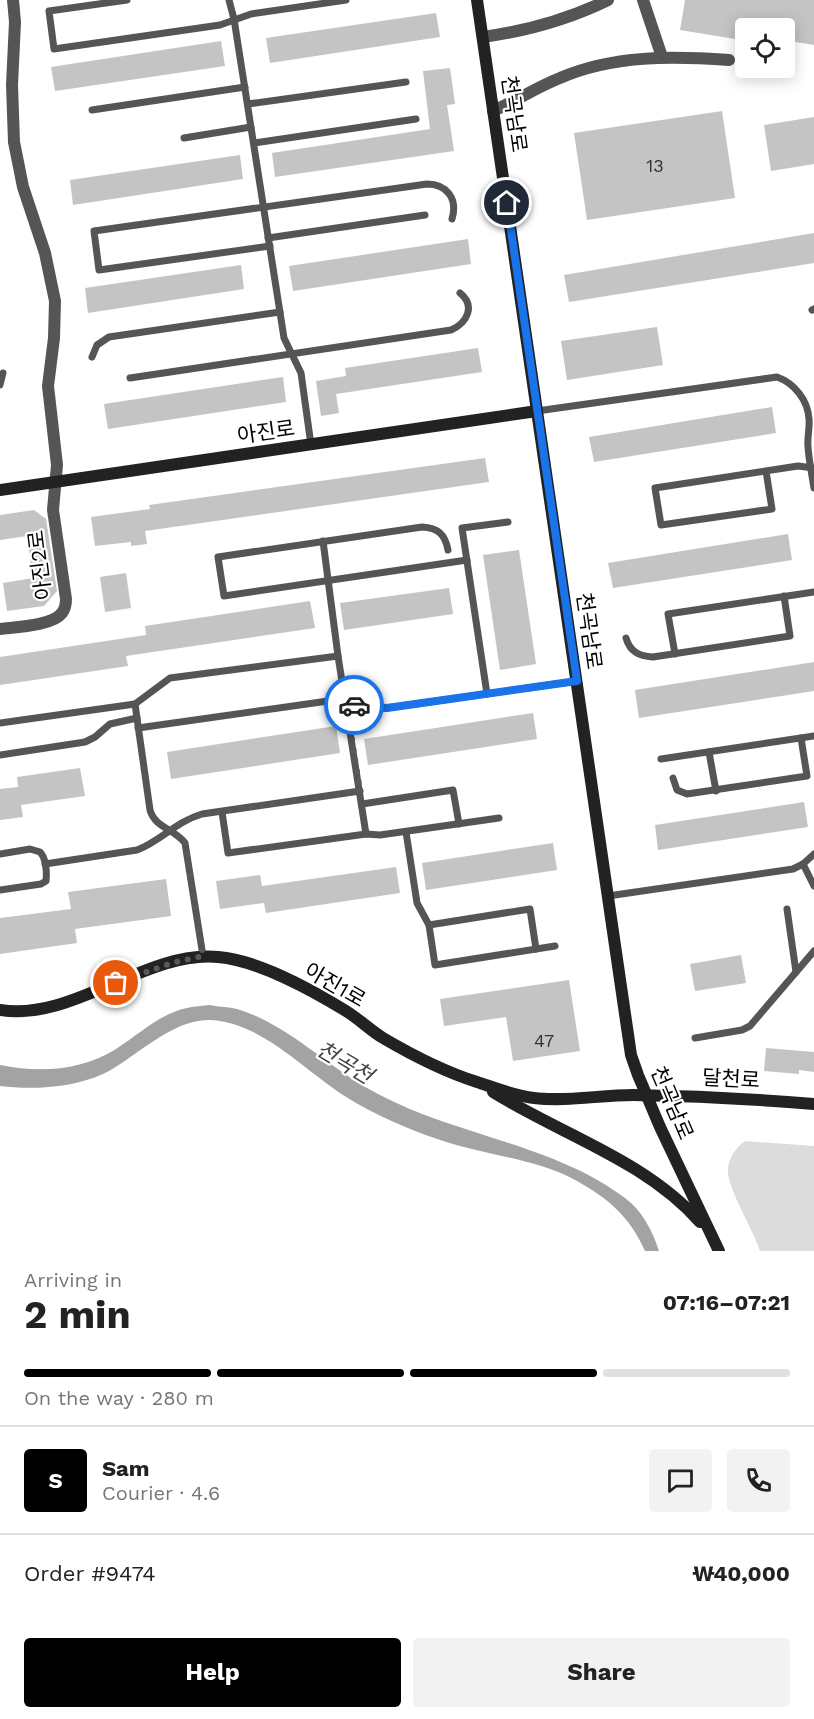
<!DOCTYPE html>
<meta charset="utf-8">
<style>
:root{--surface:#fff;--page:#f2f2f2;--text:#222;--muted:#767676;--line:#e0e0e0;--accent:#000}
body{margin:0;font-family:"Work Sans","Noto Sans KR",sans-serif;background:var(--page);color:var(--text);height:100vh;display:flex;flex-direction:column;font-size:22px;white-space:nowrap}
*{box-sizing:border-box;margin:0}
p{font-size:20px;color:var(--muted)}
.icon{flex:none;width:33px;height:33px;fill:none;stroke:currentColor;stroke-width:2;stroke-linecap:round;stroke-linejoin:round}
.map{position:relative;height:1251px;overflow:hidden}
.details{display:flex;flex-direction:column;background:var(--surface);flex:1}
.details>*{flex:none}
.buttons{position:absolute;left:735px;top:18px;display:grid;gap:12px}
.buttons a{display:grid;place-items:center;width:60px;height:60px;border-radius:6px;background:var(--surface);box-shadow:0 3px 15px #0003;font-size:30px}
.pin{position:absolute;display:grid;place-items:center;width:51px;height:51px;color:#fff;margin:-26px;border:3px solid #fff;border-radius:50%;box-shadow:0 2px 6px #0007}
.courier{position:absolute;display:grid;place-items:center;width:60px;height:60px;margin:-30px;border:4px solid #1a73e8;border-radius:50%;background:#fff;color:#222;box-shadow:0 2px 8px #0007}
.summary em{font-style:normal;font-weight:700}
.summary div{display:flex;flex-direction:column-reverse}
.summary{display:flex;align-items:center;justify-content:space-between;height:102px;padding:0 24px}
h1{font-size:39px;font-weight:700;line-height:45px}
.bar{display:grid;grid-template-columns:repeat(4,1fr);gap:9px 6px;align-content:center;height:72px;padding:0 24px}
.bar i{height:8px;border-radius:4px;background:var(--line)}
.bar .selected{background:var(--accent)}
.bar p{grid-column:span 4}
.line{display:flex;align-items:center;gap:15px;padding:0 24px;border-top:2px solid var(--line)}
.line div{flex:1}
.round{display:grid;place-items:center;flex:none;width:63px;height:63px;border-radius:6px;background:var(--page)}
.primary-button{display:flex;gap:12px;margin-top:auto;padding:12px 24px}
.primary-button a{flex:1;height:69px;border-radius:6px;background:var(--accent);color:#fff;font-size:24px;font-weight:700;line-height:69px;text-align:center}
.primary-button a+a{background:var(--page);color:var(--text)}
.map>svg:first-child{display:block}
.green{fill:#dcdcdc}
.water{fill:#a3a3a3}
.building{fill:#c4c4c4}
.lines{fill:none;stroke-linecap:round;stroke-linejoin:round}
.lane{stroke:#555;stroke-width:7}
.street{stroke:#555;stroke-width:12}
.secondary{stroke:#222;stroke-width:12}
.done{stroke:#595959;stroke-width:6;stroke-dasharray:0 10.8}
.route{stroke:#1a73e8;stroke-width:8}
.labels{text-anchor:middle;stroke-width:4.5;stroke-linejoin:round;paint-order:stroke}
.number-label{font-size:18px;fill:#313131}
.street-label{font-size:21px;fill:#000;stroke:#fff}
.water-label{font-size:22px;font-style:italic;fill:#444;stroke:#fff}
</style>
<div class="map">
<svg width="814" height="1251" viewBox="0 0 814 1251">
<rect width="100%" height="100%" fill="#fff"/>
<!-- green -->
<path class="green" d="M 745,1141 L 814,1146 L 814,1251 L 760,1251 C 753,1229 730,1193 728,1173 C 727,1160 735,1148 745,1141 Z"/>
<!-- water -->
<path class="water" d="M 210,1005 C 219,1007 229,1007 237,1009 C 288,1024 331,1070 378,1094 C 457,1136 553,1144 625,1198 C 642,1210 653,1232 659,1251 L 645,1251 C 630,1217 609,1199 577,1181 C 543,1162 501,1157 464,1147 C 429,1138 382,1119 351,1100 C 307,1074 264,1023 211,1020 C 172,1018 136,1058 103,1074 C 72,1088 33,1090 0,1086 L 0,1065 C 39,1073 81,1071 116,1049 C 138,1035 161,1013 187,1008 C 195,1006 203,1006 210,1005 Z"/>
<!-- building -->
<g class="building">
<polygon points="685,0 814,0 814,45 784,40 784,28 743,28 741,40 680,30"/>
<polygon points="436,13 440,37 270,63 266,38"/>
<polygon points="221,41 225,66 55,91 51,67"/>
<polygon points="450,68 455,104 447,105 454,151 275,177 272,153 430,129 423,71"/>
<polygon points="722,111 735,198 587,220 574,133"/>
<polygon points="814,117 814,164 771,171 764,125"/>
<polygon points="240,155 243,179 73,205 70,180"/>
<polygon points="814,233 814,263 569,302 564,275"/>
<polygon points="468,239 471,264 293,291 289,266"/>
<polygon points="241,265 244,289 88,313 85,288"/>
<polygon points="657,327 663,365 567,380 561,341"/>
<polygon points="478,348 482,372 336,394 339,413 321,416 316,381 346,376 345,368"/>
<polygon points="283,377 286,402 108,429 104,404"/>
<polygon points="772,407 776,433 594,462 589,437"/>
<polygon points="485,458 489,482 145,531 147,544 131,546 131,542 95,546 91,517 150,509 149,505"/>
<polygon points="34,510 46,519 57,591 44,606 7,611 3,583 33,578 27,536 0,540 0,515"/>
<polygon points="788,534 792,560 613,588 608,563"/>
<polygon points="519,550 536,664 500,670 483,555"/>
<polygon points="126,573 131,608 105,612 100,577"/>
<polygon points="449,588 453,614 344,630 340,603"/>
<polygon points="310,601 315,628 126,656 128,666 0,685 0,657 146,635 145,626"/>
<polygon points="814,662 814,691 639,718 635,690"/>
<polygon points="533,713 537,739 368,765 364,739"/>
<polygon points="336,726 340,753 171,779 167,752"/>
<polygon points="80,768 85,796 21,805 23,817 0,820 0,789 18,787 17,777"/>
<polygon points="804,802 808,827 658,850 655,825"/>
<polygon points="553,843 557,870 426,890 422,863"/>
<polygon points="396,867 400,893 266,913 264,903 220,909 216,881 260,875 262,886"/>
<polygon points="166,879 171,916 75,929 77,943 0,954 0,918 71,909 68,892"/>
<polygon points="741,955 746,983 695,991 690,964"/>
<polygon points="569,980 580,1051 513,1061 506,1017 444,1026 440,999"/>
<polygon points="766,1048 814,1052 814,1072 799,1070 799,1074 764,1071"/>
</g>
<g class="lines">
<!-- lane -->
<g class="lane">
<polyline points="127,0 49,11 54,49 220,25 251,14 346,0"/>
<polyline points="229,0 234,19 284,338 301,373 311,445"/>
<polyline points="248,104 406,82"/>
<polyline points="92,110 245,87"/>
<polyline points="184,138 251,127"/>
<polyline points="254,143 416,119"/>
<polyline points="268,238 425,215"/>
<path d="M 270,246 L 99,270 L 94,231 L 427,184 C 447,184 458,199 452,219"/>
<polyline points="812,310 814,309"/>
<polyline points="92,357 97,345 109,337 280,312"/>
<path d="M 130,378 L 451,330 C 467,323 476,306 460,293"/>
<polyline points="0,385 3,373"/>
<path d="M 537,411 L 777,377 C 794,383 808,400 809,419 C 810,428 807,437 808,447 C 809,461 812,475 814,488"/>
<polyline points="766,471 772,509 661,525 655,488 798,466 814,468"/>
<polyline points="323,541 338,656 366,834"/>
<path d="M 448,550 C 445,534 438,528 422,527 L 218,557 L 224,596 L 467,560"/>
<path d="M 626,638 C 630,652 639,656 653,657 L 790,636 L 784,596"/>
<polyline points="675,654 668,614 814,592"/>
<polyline points="487,694 462,528 508,522"/>
<path d="M 135,704 L 150,810 C 155,828 175,829 185,843 L 203,956"/>
<polyline points="0,723 135,704 170,678 338,656"/>
<polyline points="138,728 328,701 373,708 387,708 577,681"/>
<polyline points="709,752 716,791"/>
<polyline points="0,755 85,742 95,737 110,724 137,718"/>
<polyline points="661,759 814,736"/>
<polyline points="673,778 677,790 687,794 807,776 801,738"/>
<polyline points="362,804 453,790 459,824"/>
<polyline points="222,812 228,853 366,834 380,835 499,818"/>
<polyline points="406,832 417,903 429,925 435,965 555,946"/>
<path d="M 0,854 L 30,849 L 40,852 C 46,858 47,872 46,881 L 41,884 L 0,890"/>
<path d="M 45,864 L 137,850 C 161,841 175,822 202,814 L 360,791"/>
<polyline points="803,864 814,886"/>
<polyline points="608,896 793,869 803,864 814,854"/>
<polyline points="787,909 796,972"/>
<polyline points="429,925 530,909 536,949"/>
<polyline points="695,1038 742,1030 750,1026 814,951"/>
</g>
<!-- street -->
<g class="street">
<polyline points="643,0 662,57"/>
<path d="M 483,37 C 526,31 569,19 608,0"/>
<path d="M 493,111 C 516,101 537,87 560,78 C 613,55 672,56 729,60"/>
<path d="M 0,629 C 16,627 52,626 62,613 C 65,609 66,604 66,599 L 53,510 L 57,465 L 48,386 L 54,338 L 55,301 L 45,253 L 23,187 L 14,142 L 12,85 L 15,22 L 13,0"/>
</g>
<!-- secondary -->
<g class="secondary">
<polyline points="477,0 631,1055 638,1075 660,1127 719,1251"/>
<polyline points="0,490 537,411"/>
<path d="M 0,1010 C 73,1022 146,950 218,957 C 257,960 312,990 346,1011 C 359,1019 370,1030 383,1038 C 412,1055 445,1072 477,1082 C 495,1088 515,1096 534,1098 C 566,1102 600,1095 633,1095 C 694,1096 754,1099 814,1104"/>
<path d="M 493,1092 C 562,1135 645,1160 700,1222"/>
</g>
</g>
<g class="lines">
<!-- done -->
<polyline class="done" points="116,983 172,963 203,956 185,843 181,838 169,830 191,818 202,814 360,791 346,702 354,705"/>
<!-- route -->
<polyline class="route" points="354,705 387,708 577,681 507,203"/>
</g>
<g class="labels">
<!-- number labels -->
<g class="number-label">
<text x="655" y="172">13</text>
<text x="544" y="1047">47</text>
</g>
<!-- street labels -->
<g class="street-label">
<text transform="translate(514 114) rotate(82)" y="7">천곡남로</text>
<text transform="translate(266 432) rotate(-8)" y="7">아진로</text>
<text transform="translate(40 565) rotate(-97)" y="7">아진2로</text>
<text transform="translate(589 631) rotate(82)" y="7">천곡남로</text>
<text transform="translate(335 985) rotate(30)" y="7">아진1로</text>
<text transform="translate(731 1079) rotate(3)" y="7">달천로</text>
<text transform="translate(672 1103) rotate(67)" y="7">천곡남로</text>
</g>
<!-- water labels -->
<g class="water-label">
<text transform="translate(345 1062) rotate(31)" y="8">천곡천</text>
</g>
</g>
</svg>
<div class="buttons">
<a><svg class="icon" aria-label="locate" viewBox="0 0 24 24"><circle cx="12" cy="12" r="6"/><path d="M12 2v4M12 18v4M2 12h4M18 12h4"/></svg></a>
</div>
<div class="pin" style="left:116px;top:983px;background:#ea580c"><svg class="icon" aria-label="bag" viewBox="0 0 24 24"><path d="M5 8h14l-1 12H6zM9 8a3 3 0 0 1 6 0"/></svg></div>
<div class="pin" style="left:507px;top:203px;background:#1f2937"><svg class="icon" aria-label="home" viewBox="0 0 24 24"><path d="M3 11l9-7 9 7M6 9v11h12V9"/></svg></div>
<div class="courier" style="left:354px;top:705px"><svg class="icon" aria-label="car" viewBox="0 0 24 24"><path d="M5 17H2v-5l4-1 3-4h7l3 4 3 1v5h-3M9 17h6M6 11h13"/><circle cx="7" cy="17" r="2"/><circle cx="17" cy="17" r="2"/></svg></div>
</div>
<section class="details">
<div class="summary"><div><h1>2 min</h1><p>Arriving in</p></div><em>07:16–07:21</em></div>
<div class="bar"><i class="selected"></i><i class="selected"></i><i class="selected"></i><i></i><p>On the way · 280 m</p></div>
<div class="line" style="height:108px"><b class="round" style="background:var(--accent);color:#fff">S</b><div><b>Sam</b><p>Courier · 4.6</p></div><a class="round"><svg class="icon" aria-label="chat" viewBox="0 0 24 24"><path d="M4 5h16v11H9l-5 4z"/></svg></a><a class="round"><svg class="icon" aria-label="phone" viewBox="0 0 24 24"><path d="M5 4h4l2 5-3 2q2 4 5 5l2-3 5 2v4C11 20 4 13 5 4z"/></svg></a></div>
<div class="line" style="height:78px"><div>Order #9474</div><b>₩40,000</b></div>
<div class="primary-button"><a>Help</a><a>Share</a></div>
</section>
